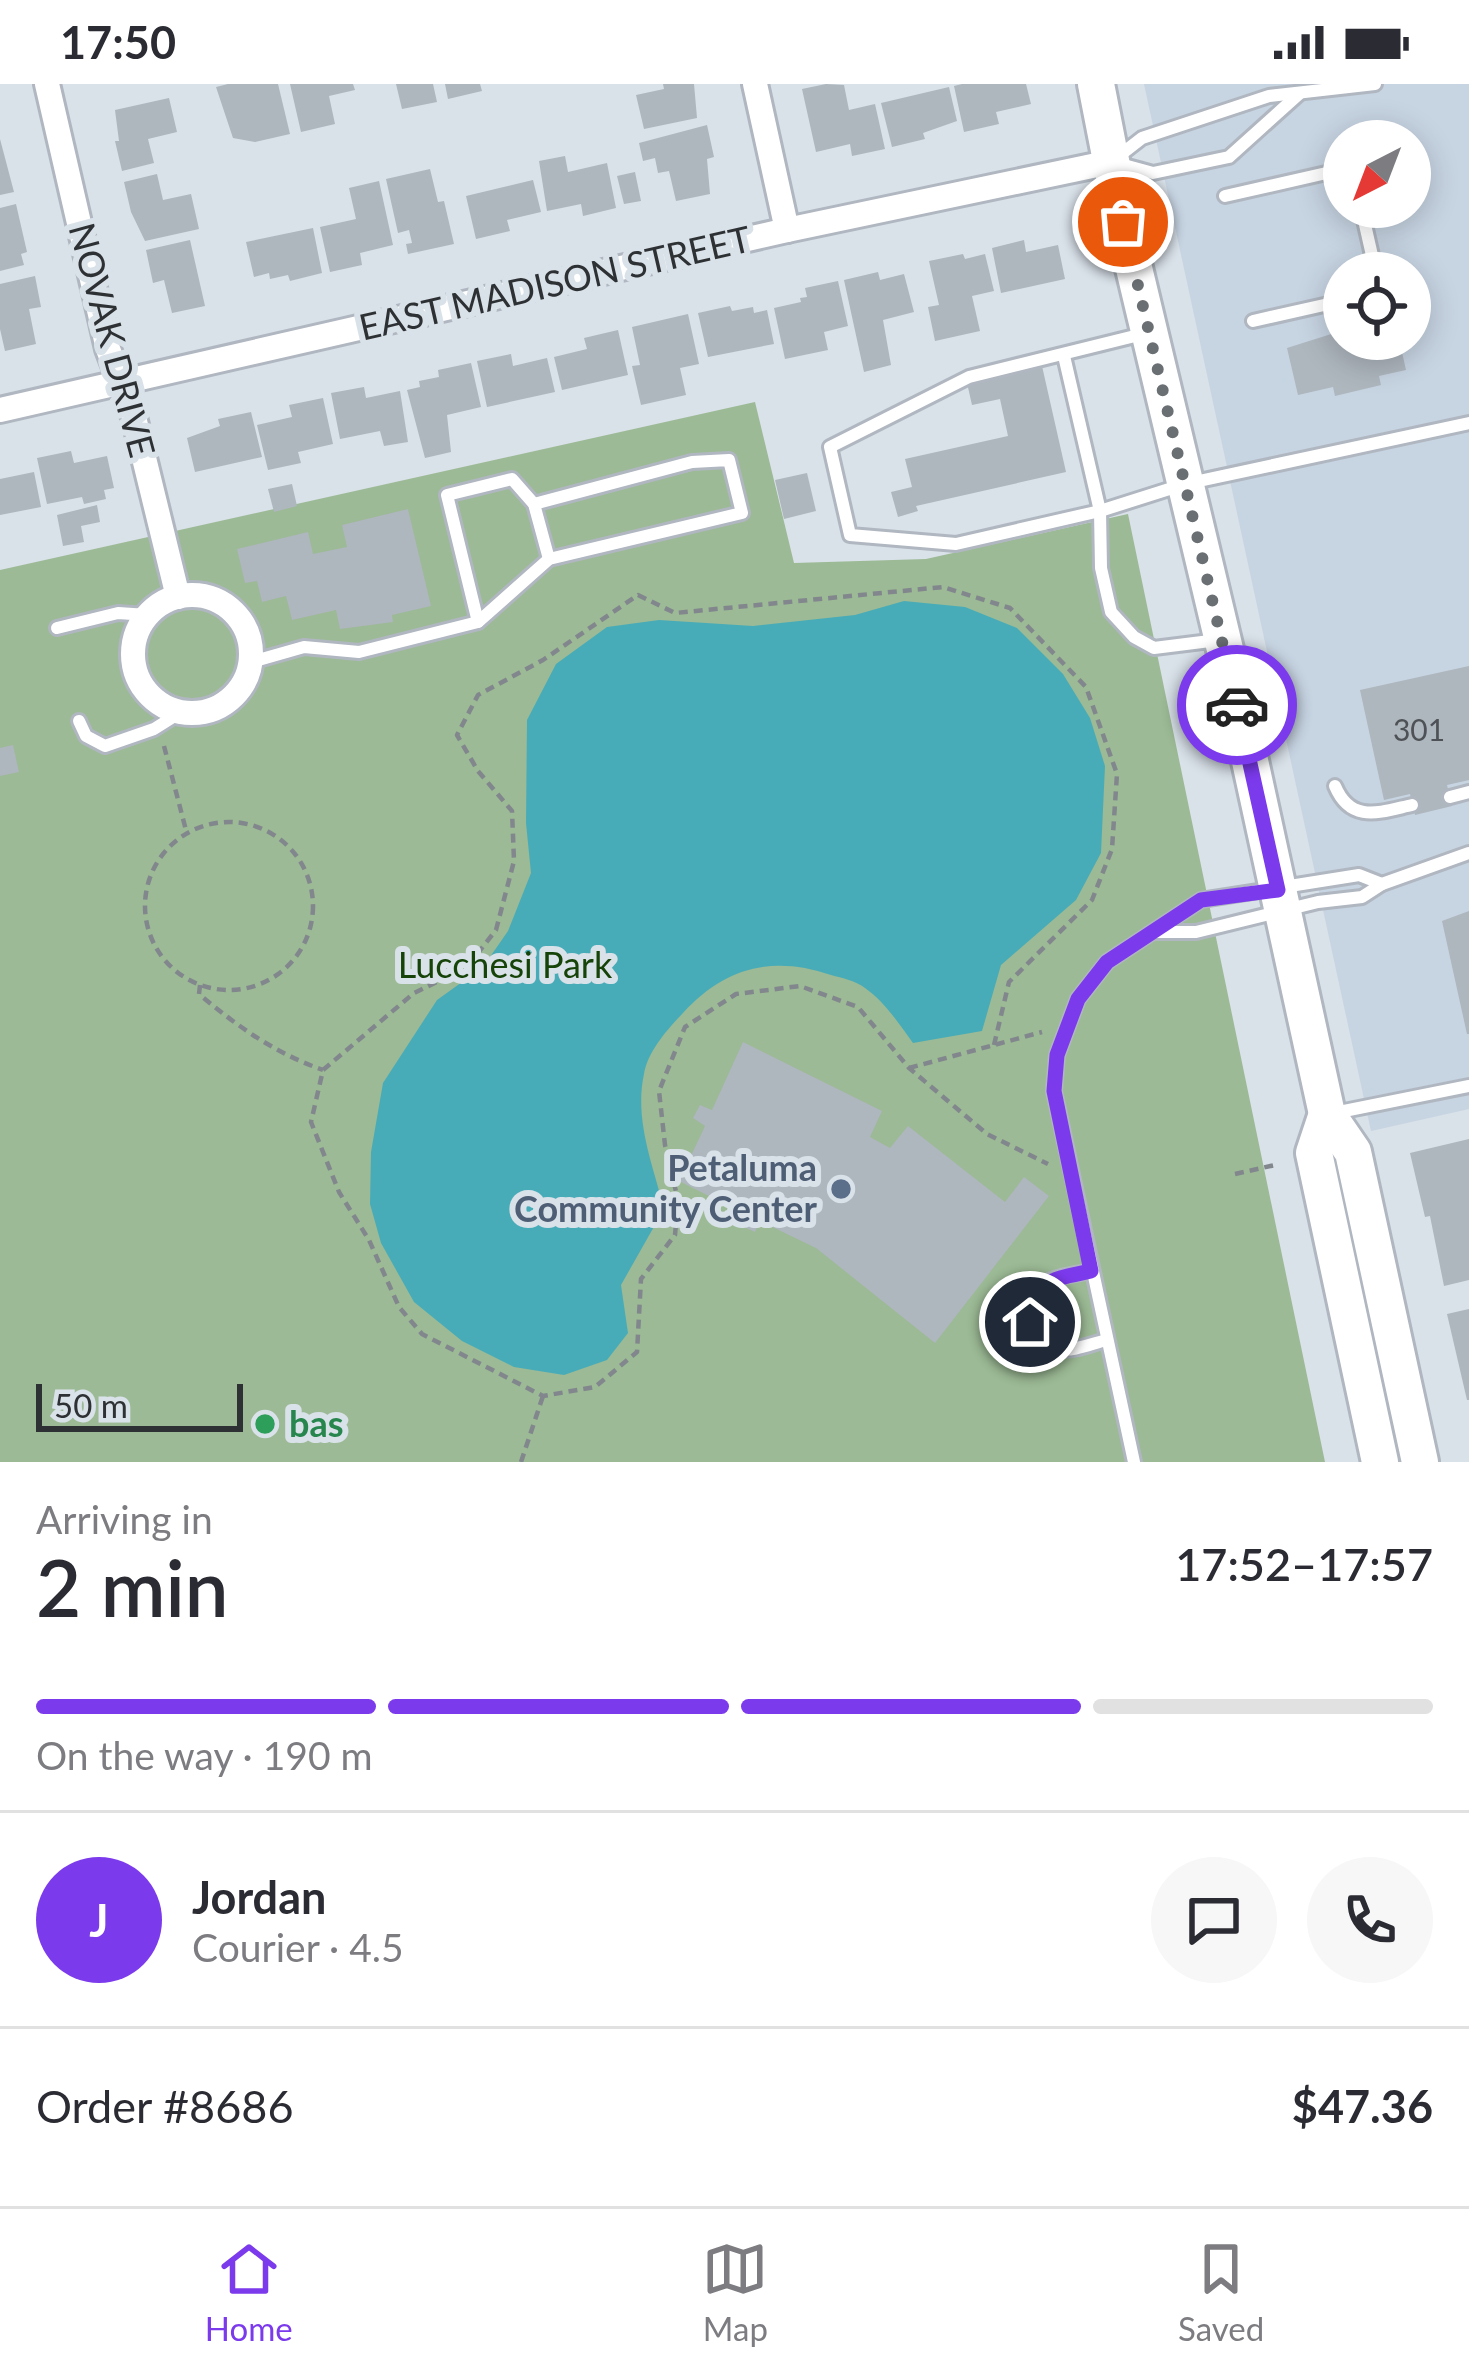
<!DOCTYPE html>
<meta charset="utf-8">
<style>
:root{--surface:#fff;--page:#f7f7f7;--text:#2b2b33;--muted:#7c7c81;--line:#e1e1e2;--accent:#7c3aed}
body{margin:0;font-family:Lato,sans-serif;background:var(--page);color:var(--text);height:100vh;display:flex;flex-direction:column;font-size:45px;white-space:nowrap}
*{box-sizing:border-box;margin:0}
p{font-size:39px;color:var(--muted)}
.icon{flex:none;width:66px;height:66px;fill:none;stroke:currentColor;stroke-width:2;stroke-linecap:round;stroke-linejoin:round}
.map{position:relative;height:1378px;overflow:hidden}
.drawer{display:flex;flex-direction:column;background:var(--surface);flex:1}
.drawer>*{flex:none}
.needle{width:78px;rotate:222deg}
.controls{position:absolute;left:1323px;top:36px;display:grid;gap:24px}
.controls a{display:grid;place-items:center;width:108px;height:108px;border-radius:50%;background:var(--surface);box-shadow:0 6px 30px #0003;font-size:60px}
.scale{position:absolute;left:36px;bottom:30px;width:207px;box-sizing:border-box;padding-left:12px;border:6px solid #2e3134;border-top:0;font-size:33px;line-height:42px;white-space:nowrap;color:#2e3134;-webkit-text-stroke:9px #d9e1e9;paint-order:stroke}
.pin{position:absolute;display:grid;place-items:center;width:102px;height:102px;color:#fff;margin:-51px;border:6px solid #fff;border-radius:50%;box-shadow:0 3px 12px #0007}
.courier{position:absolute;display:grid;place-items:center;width:120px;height:120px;margin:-60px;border:9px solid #7c3aed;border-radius:50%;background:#fff;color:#222;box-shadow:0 3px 15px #0007}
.summary em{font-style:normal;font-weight:600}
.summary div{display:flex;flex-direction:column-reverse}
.summary{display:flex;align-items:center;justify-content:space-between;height:204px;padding:0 36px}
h1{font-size:78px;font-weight:600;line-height:90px}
.bar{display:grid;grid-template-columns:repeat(4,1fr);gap:18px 12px;align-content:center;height:144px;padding:0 36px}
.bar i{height:15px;border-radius:9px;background:var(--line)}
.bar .current{background:var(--accent)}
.bar p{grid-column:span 4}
.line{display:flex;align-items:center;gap:30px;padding:0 36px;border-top:3px solid var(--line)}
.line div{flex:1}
.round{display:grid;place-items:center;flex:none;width:126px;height:126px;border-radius:63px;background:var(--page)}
.status{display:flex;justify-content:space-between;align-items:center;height:84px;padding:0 60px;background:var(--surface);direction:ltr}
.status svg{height:33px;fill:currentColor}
.menu{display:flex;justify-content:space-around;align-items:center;height:168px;border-top:3px solid var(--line);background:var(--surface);font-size:33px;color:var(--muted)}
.menu a{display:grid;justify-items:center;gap:6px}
.menu .current{color:var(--accent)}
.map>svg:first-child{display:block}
.built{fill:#c7d4e2;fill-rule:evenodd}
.green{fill:#9cba95}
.water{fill:#48acb8}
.building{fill:#aeb6be}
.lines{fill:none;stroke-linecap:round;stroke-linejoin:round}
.service-casing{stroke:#b0b7c0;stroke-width:18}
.minor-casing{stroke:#b0b7c0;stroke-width:30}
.secondary-casing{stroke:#b0b7c0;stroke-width:42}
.path{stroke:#82878d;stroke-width:4.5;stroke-dasharray:9 6;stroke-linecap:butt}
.service{stroke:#fff;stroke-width:12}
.minor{stroke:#fff;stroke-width:24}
.secondary{stroke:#fff;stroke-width:36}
.done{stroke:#6a6f73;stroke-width:12;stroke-dasharray:0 21.6}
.route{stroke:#7c3aed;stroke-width:15}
.service-dot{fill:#5c6f8a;stroke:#d9e1e9;stroke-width:4.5}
.leisure-dot{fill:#2e9e5b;stroke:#d9e1e9;stroke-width:4.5}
.labels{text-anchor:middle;stroke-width:12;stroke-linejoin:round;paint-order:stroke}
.number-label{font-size:30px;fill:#4e5256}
.street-label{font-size:36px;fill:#2e3134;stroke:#d9e1e9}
.park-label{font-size:36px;fill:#154308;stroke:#d9e1e9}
.service-label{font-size:36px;font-weight:bold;fill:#4e5e75;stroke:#d9e1e9;text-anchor:end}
.leisure-label{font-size:36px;font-weight:bold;fill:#27864d;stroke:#d9e1e9;text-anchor:start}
</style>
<div class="status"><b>17:50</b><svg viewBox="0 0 49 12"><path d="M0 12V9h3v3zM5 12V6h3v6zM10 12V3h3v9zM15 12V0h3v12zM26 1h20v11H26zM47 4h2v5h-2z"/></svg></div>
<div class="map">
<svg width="1469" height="1378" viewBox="0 0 1469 1378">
<rect width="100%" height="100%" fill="#d9e1e9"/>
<!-- built -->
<path class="built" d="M 1144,0 L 1469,0 L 1469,1025 L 1371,1047 ZM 1344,57 L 1410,57 L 1410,123 L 1344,123 ZM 1344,189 L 1410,189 L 1410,255 L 1344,255 Z"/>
<!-- green -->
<polygon class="green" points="755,318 794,479 926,475 1128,430 1325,1378 0,1378 0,486"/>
<!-- water -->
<path class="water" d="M 904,517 L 965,523 L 1017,544 L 1063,590 L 1090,634 L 1105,682 L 1101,769 L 1076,816 L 1001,881 L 982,947 L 913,959 C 899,940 885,918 865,904 C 856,897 842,894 831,891 C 773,871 725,883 683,929 C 667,946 648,967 644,990 C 634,1036 653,1081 664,1125 L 621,1201 L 628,1249 L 607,1276 L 564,1291 L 514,1283 L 462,1257 L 414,1218 L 381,1159 L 370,1120 L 371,1068 L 383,999 L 437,916 L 483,883 L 508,847 L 531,789 L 526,739 L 527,636 L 556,580 L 607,543 L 659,536 L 753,542 L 855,531 Z"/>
<!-- building -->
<g class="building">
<polygon points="228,0 278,0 290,50 255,58 233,54 216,3"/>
<polygon points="290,0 353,0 355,6 329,12 335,40 301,48"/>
<polygon points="396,0 433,0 437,18 402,25"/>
<polygon points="445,0 480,0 482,7 448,15"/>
<polygon points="663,0 694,0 697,34 644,45 636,11 664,5"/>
<polygon points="826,0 844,1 849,26 875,20 885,65 852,72 850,60 816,68 802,5"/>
<polygon points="962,0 1026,0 1031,20 996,28 999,40 964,48 954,2"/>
<polygon points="949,3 957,37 923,49 925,55 892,63 881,19"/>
<polygon points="169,14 177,48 148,55 154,79 122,87 115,57 119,57 115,26"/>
<polygon points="707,41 714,73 707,75 710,110 676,117 669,87 658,89 655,74 643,77 639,59"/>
<polygon points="0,55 14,108 0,111"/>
<polygon points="565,72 568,88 607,79 616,124 583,132 581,120 547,127 539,77"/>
<polygon points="430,85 438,118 444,117 454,160 408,170 406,160 412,159 409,146 398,149 386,95"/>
<polygon points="635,88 641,117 624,120 617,92"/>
<polygon points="157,90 163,116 191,110 199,145 145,157 131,128 124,98"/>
<polygon points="533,96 541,128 507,136 510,147 476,155 466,112"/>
<polygon points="379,97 393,161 360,169 362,181 330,188 320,143 356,135 349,104"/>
<polygon points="16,120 27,168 21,170 24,181 0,187 0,124"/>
<polygon points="313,144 322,189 290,197 288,191 270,195 269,189 254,193 246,158"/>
<polygon points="190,156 205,222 172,229 164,196 153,199 146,166"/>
<polygon points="1024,156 1026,168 1058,161 1065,195 1001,209 992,164"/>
<polygon points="963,170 965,175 985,170 994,207 972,212 980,247 935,257 928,223 939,221 929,177"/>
<polygon points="878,188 880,196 904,190 914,228 883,236 891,281 864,288 844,196"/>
<polygon points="35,192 41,223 29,225 36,260 5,267 0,245 0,200"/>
<polygon points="838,197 848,242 824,248 828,266 785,275 774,224 801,218 800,214 807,213 805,204"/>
<polygon points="730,222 732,227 753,223 754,229 767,226 774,260 708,273 698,229"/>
<polygon points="688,230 699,280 680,284 686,311 641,321 632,282 640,281 632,243"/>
<polygon points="618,246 628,291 562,306 554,273 587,265 584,254"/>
<polygon points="1344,246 1344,255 1399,255 1406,286 1379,292 1381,301 1335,312 1333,303 1298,311 1287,264"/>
<polygon points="511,270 513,282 547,274 555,308 487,323 477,277"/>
<polygon points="471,279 481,323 447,331 451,368 425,374 407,306 420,303 419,297 439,293 438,286"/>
<polygon points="1042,282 1066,388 916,422 918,427 898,433 891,408 912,403 905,375 1008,352 1000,315 972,321 967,299"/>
<polygon points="364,303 366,314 400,307 408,358 384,362 380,347 340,355 331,309"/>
<polygon points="323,314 333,360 298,368 301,379 268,386 257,341 292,333 289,321"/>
<polygon points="251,328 262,373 195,388 187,354 220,342 218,335"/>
<polygon points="71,367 74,379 107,372 114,404 104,406 106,415 84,420 82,413 47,420 37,374"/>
<polygon points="34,388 41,423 0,431 0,395"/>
<polygon points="807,389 816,427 784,435 775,396"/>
<polygon points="292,400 297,422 274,428 268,405"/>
<polygon points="97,421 100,438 81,442 84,458 63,462 57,431"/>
<polygon points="408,425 431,522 392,531 393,538 340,545 336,526 292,536 286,512 262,518 257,497 245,499 237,465 308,448 313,470 347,463 342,441"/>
<polygon points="1469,582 1469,696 1447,701 1452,722 1415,731 1410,710 1384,716 1360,606"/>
<polygon points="13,661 19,688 0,692 0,664"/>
<polygon points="1469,827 1469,950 1467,950 1442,837"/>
<polygon points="743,958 882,1027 870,1053 890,1064 908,1042 1005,1118 1024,1093 1049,1112 935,1259 816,1164 760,1137 755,1148 742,1142 747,1131 679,1097 705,1042 693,1034 700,1021 712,1026"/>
<polygon points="1469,1055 1469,1196 1444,1202 1430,1132 1425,1133 1410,1069"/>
<polygon points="1469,1225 1469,1316 1467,1316 1447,1230"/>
</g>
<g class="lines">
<defs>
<g id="service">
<polyline points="1115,75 1142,54 1269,12 1375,0"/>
<polyline points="1120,80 1153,89 1229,73 1300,9"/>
<polyline points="1225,112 1344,85"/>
<polyline points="1361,123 1376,189"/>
<polyline points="1253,237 1333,219 1344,236"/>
<polyline points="1143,250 969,293 830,363 850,451 956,460 1100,427 1185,400 1469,339"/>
<polyline points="1064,272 1100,427 1101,484 1111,528 1134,553 1154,564 1218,556"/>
<polyline points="478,538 447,411 512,395 534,420 549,475"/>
<polyline points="57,544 118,529 148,531"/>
<polyline points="251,578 304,563 359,568 478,538 549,475 742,429 729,376 692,378 534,420"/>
<polyline points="79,637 86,652 105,662 154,645 181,628"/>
<path d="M 1335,702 C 1351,740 1380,728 1412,721"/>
<polyline points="1450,713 1469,708"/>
<polyline points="1155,848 1196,848 1318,818 1362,813 1382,800 1469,769"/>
<polyline points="1334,1029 1469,1002"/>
<path d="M 1091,1187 C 1078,1190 1056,1192 1045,1199 C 1019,1218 1030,1259 1060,1265 C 1073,1268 1093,1259 1107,1256"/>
<polyline points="1134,1378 1054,1007 1057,971 1078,915 1107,878 1201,816 1359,791 1382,800"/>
</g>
<g id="minor">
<polyline points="47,0 108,265 134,333 178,513"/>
<polyline points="755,0 787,146"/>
<polyline points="0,326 787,146 1111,78"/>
<circle cx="192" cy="570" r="59"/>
</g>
<g id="secondary">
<polyline points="1096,0 1123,138 1233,599 1327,1030 1353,1068 1420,1378"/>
<polyline points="1327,1030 1314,1069 1380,1378"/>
</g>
</defs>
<!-- service casing -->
<use href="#service" class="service-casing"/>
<!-- minor casing -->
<use href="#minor" class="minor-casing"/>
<!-- secondary casing -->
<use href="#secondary" class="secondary-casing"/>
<!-- path -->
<g class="path">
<polyline points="164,662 187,750"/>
<circle cx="229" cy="822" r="84"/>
<path d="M 200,901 L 199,910 C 238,943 275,969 323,986"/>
<polyline points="994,961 1009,898 1092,816 1112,765 1117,690 1086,603 1010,524 943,503 675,529 638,511 543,576 478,611 457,651 478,687 512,727 514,777 496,846 466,884 414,909 323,986 311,1038 339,1108 369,1156 399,1223 422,1250 543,1312 595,1303 637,1268 641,1195 675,1151 678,1116 665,1061 659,1007 685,943 736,910 800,902 858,923 909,984 987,1050 1048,1080"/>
<polyline points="909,984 1042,948"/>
<polyline points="1235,1090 1275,1081"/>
<polyline points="521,1378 543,1312"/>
</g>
<!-- service -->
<use href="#service" class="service"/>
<!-- minor -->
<use href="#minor" class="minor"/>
<!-- secondary -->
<use href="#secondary" class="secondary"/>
</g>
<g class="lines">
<!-- done -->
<polyline class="done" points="1123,138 1237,621"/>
<!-- route -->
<path class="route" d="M 1030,1238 C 1033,1195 1054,1195 1091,1187 L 1054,1007 L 1057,971 L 1078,915 L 1107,878 L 1201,816 L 1278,806 L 1237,621"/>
</g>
<!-- markers -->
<circle class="service-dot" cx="841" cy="1105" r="12"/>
<circle class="leisure-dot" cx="265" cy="1340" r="12"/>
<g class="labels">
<!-- number labels -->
<g class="number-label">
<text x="1419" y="657">301</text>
</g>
<!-- street labels -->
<g class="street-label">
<text transform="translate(555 199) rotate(-13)" y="13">EAST MADISON STREET</text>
<text transform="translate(112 256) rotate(75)" y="13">NOVAK DRIVE</text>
</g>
<!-- park labels -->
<g class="park-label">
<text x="505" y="894">Lucchesi Park</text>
</g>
<!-- service labels -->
<g class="service-label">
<text x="817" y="1097">Petaluma<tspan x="817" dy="41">Community Center</tspan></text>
</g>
<!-- leisure labels -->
<g class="leisure-label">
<text x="289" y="1353">bas</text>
</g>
</g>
</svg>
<div class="controls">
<a><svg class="needle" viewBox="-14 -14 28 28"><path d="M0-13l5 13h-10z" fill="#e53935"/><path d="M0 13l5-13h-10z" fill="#7c7c81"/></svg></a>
<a><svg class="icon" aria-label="locate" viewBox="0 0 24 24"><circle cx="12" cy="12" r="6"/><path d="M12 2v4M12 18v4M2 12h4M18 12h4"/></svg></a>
</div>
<div class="scale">50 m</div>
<div class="pin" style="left:1123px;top:138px;background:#ea580c"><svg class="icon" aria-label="bag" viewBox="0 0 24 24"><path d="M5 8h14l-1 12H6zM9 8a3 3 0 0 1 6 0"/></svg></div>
<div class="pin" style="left:1030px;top:1238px;background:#1f2937"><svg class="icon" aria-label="home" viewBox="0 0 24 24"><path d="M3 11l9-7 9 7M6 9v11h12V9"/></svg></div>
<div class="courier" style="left:1237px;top:621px"><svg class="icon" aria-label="car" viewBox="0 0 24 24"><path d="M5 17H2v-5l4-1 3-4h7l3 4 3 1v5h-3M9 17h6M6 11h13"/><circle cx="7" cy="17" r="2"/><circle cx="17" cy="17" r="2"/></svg></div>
</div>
<section class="drawer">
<div class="summary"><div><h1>2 min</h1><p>Arriving in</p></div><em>17:52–17:57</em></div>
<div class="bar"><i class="current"></i><i class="current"></i><i class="current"></i><i></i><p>On the way · 190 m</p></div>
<div class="line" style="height:216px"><b class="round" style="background:var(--accent);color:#fff">J</b><div><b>Jordan</b><p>Courier · 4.5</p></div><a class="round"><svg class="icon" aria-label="chat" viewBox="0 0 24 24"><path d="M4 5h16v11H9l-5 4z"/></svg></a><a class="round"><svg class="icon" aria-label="phone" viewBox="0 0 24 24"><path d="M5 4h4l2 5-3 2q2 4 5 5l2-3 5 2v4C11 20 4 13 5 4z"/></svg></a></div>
<div class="line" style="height:156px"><div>Order #8686</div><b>$47.36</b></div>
</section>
<nav class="menu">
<a class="current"><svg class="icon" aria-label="home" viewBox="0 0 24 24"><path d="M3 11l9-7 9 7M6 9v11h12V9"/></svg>Home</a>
<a><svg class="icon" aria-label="map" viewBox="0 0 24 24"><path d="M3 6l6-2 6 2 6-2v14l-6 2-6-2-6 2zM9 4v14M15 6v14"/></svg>Map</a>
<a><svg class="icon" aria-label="saved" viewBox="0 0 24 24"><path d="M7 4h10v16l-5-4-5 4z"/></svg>Saved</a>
</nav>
